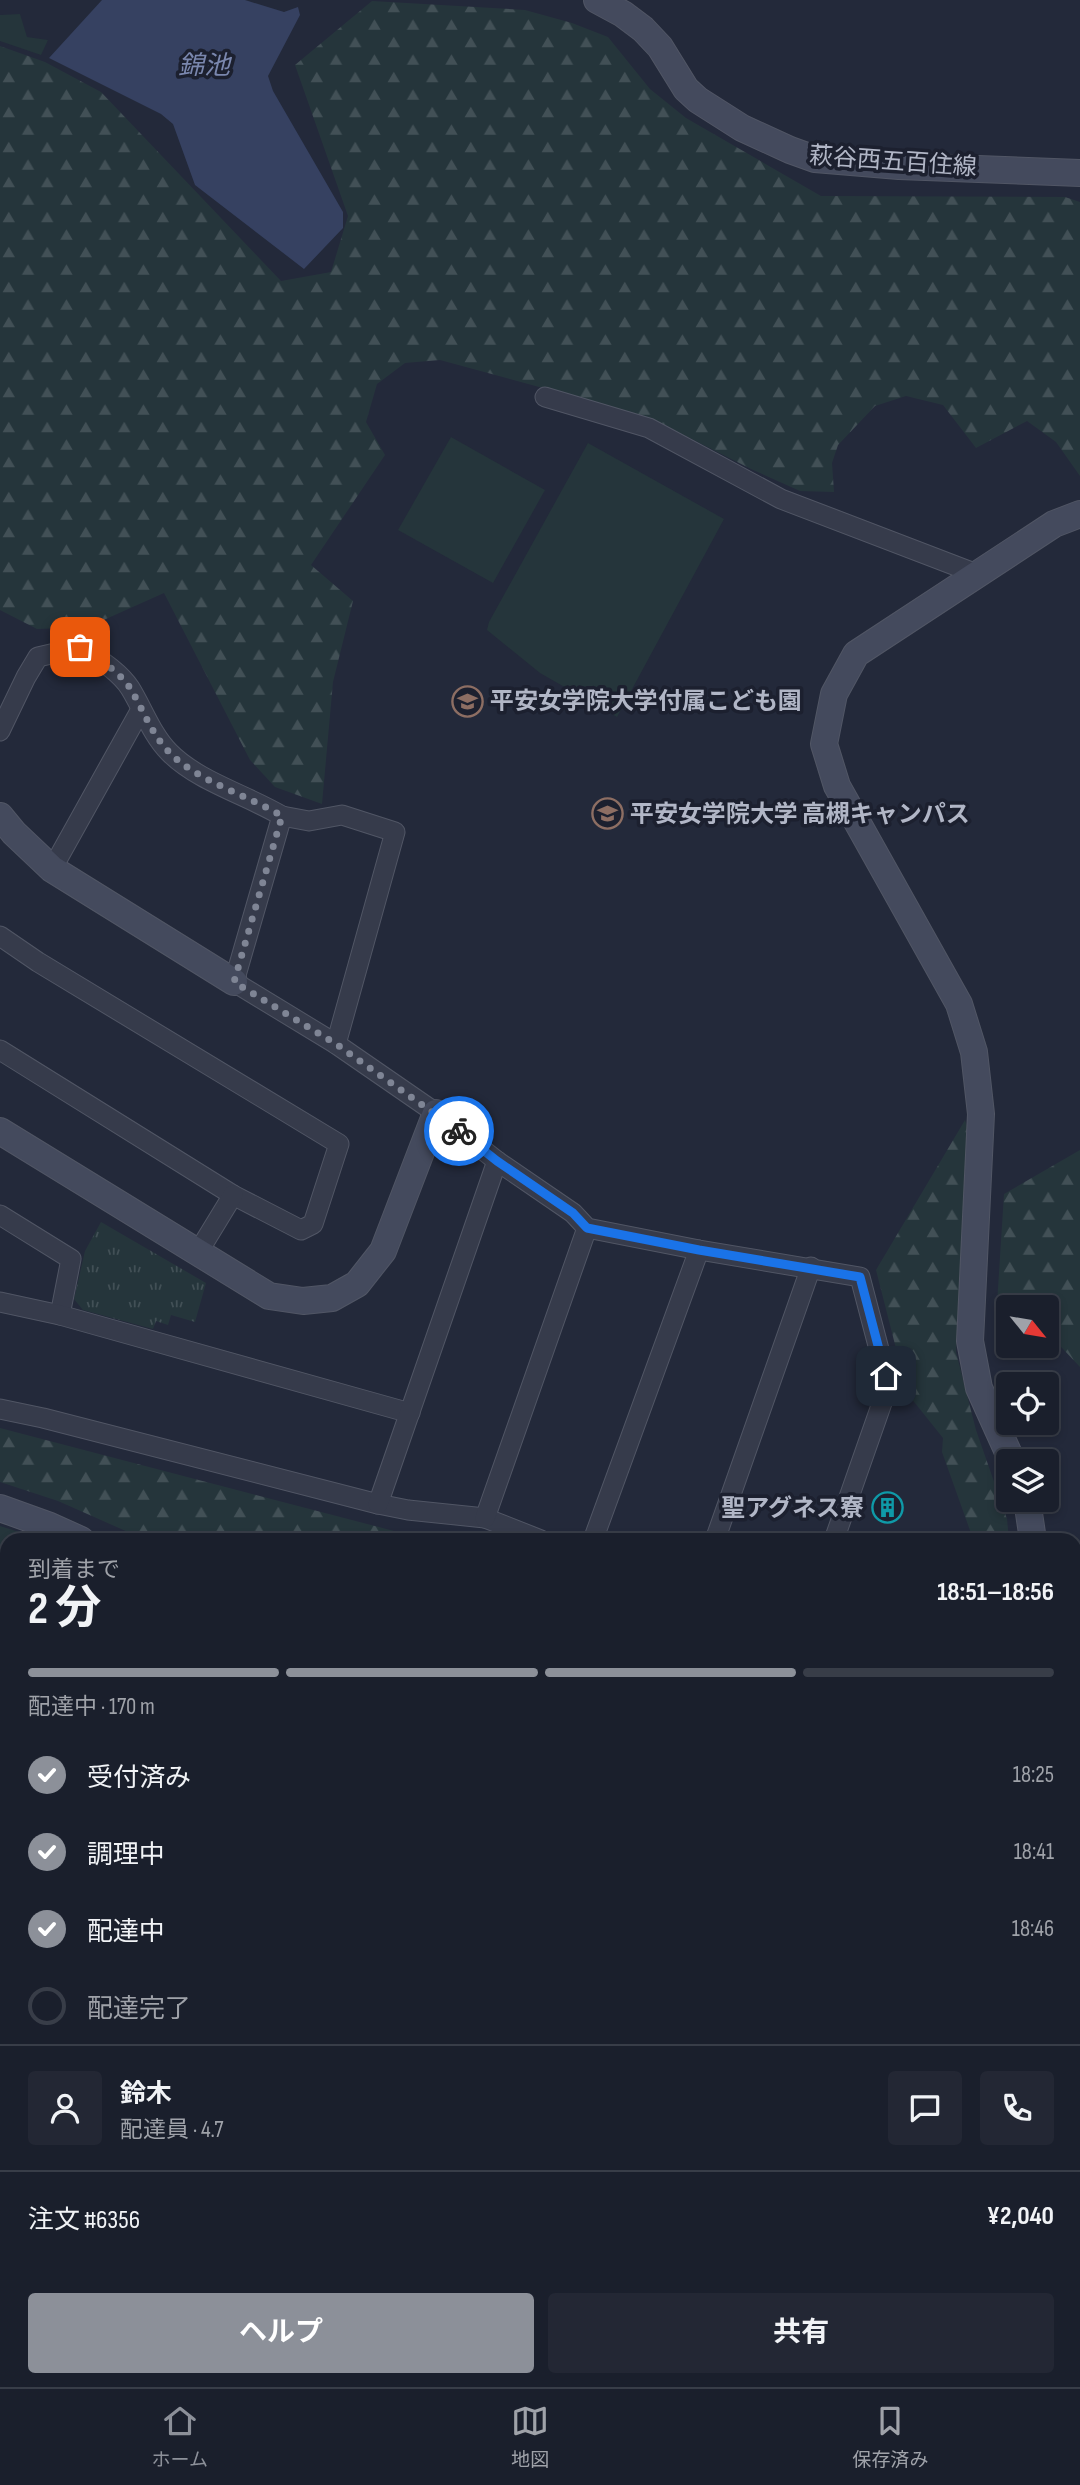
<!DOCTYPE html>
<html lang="ja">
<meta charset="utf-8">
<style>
:root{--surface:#1a1f2c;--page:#232734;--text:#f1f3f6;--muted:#9fa2a9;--line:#383d48;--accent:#8c9099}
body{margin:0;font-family:"Sofia Sans Condensed","Noto Sans JP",sans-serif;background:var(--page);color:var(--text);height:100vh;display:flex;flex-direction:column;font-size:26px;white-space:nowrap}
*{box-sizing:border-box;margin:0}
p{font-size:23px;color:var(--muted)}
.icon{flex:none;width:38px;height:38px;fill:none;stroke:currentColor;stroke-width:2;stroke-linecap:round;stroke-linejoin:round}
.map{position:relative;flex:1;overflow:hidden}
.side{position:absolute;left:0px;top:1533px;width:1082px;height:854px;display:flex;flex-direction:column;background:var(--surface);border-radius:21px 21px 0 0;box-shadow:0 4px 10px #0003,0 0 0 2px var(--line)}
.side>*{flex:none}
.needle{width:46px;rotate:120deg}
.buttons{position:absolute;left:996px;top:1295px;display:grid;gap:14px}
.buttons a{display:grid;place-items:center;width:63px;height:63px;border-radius:7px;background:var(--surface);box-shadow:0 4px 10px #0003,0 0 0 2px var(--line);font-size:35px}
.pin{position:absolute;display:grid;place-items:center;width:60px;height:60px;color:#fff;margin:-30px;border-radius:14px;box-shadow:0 4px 10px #0006}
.courier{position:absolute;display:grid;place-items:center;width:70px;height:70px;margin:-35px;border:5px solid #1a73e8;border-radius:50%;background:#fff;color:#222;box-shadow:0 2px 9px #0007}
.summary em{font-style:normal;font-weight:700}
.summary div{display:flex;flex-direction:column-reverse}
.summary{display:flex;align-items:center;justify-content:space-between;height:119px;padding:0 28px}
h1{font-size:46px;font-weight:700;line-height:52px}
.bar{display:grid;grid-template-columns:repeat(4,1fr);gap:10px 7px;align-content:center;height:84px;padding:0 28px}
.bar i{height:9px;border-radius:5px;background:var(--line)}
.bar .current{background:var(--accent)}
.bar p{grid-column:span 4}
.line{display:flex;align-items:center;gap:18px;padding:0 28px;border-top:2px solid var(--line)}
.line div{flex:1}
.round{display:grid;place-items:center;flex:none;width:74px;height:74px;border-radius:7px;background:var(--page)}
ol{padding:0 28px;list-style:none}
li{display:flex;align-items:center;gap:21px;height:77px}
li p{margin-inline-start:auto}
li .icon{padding:7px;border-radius:50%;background:var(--accent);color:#fff;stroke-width:4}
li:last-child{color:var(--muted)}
li i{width:38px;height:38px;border:4px solid var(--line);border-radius:50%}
.button{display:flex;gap:14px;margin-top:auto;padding:14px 28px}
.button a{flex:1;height:80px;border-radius:7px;background:var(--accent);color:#fff;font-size:28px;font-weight:700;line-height:80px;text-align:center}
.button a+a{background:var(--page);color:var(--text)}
.tabs{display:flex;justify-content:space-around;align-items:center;height:98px;border-top:2px solid var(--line);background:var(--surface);font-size:19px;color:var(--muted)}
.tabs a{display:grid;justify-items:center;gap:4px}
.tabs .current{color:var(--accent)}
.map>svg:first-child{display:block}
.grass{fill:#25353b}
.forest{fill:url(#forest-firs)}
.park{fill:url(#park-tufts)}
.water{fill:#364161}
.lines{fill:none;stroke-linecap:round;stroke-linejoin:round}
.river{stroke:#364161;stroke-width:37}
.street-casing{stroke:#515665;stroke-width:21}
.secondary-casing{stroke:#515665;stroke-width:28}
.street{stroke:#363b4b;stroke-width:19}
.secondary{stroke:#444a5d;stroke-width:26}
.done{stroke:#7f8595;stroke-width:7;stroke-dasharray:0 12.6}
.route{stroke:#1a73e8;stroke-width:9}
.labels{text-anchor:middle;stroke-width:7;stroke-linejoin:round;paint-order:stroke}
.street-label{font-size:24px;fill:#b1b6c6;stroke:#1c202f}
.poi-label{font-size:24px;font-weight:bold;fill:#b1b6c6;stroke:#1c202f;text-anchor:start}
.water-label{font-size:26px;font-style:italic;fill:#7a87ae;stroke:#1c202f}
</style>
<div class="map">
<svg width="1080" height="2387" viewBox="0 0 1080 2387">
<defs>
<pattern id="forest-firs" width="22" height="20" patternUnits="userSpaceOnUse" patternTransform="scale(1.75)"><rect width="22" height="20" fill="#25353b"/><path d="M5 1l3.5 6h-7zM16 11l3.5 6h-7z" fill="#425056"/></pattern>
<pattern id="park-tufts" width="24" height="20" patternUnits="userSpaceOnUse" patternTransform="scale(1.75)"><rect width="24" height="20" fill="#25353b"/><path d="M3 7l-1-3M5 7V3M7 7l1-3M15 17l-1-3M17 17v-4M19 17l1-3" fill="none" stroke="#425056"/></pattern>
</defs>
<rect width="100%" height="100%" fill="#23293a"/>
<!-- grass -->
<g class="grass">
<polygon points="20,14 27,37 48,40 41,55 0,41 0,15"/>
<polygon points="451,437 545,490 493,583 398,530"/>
<polygon points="588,443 724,519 617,717 540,673 487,630 489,622"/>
</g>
<!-- forest -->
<g class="forest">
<polygon points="372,1 525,10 572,23 608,37 650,89 686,118 821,196 1065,197 1080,202 1080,476 1056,442 1027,421 976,448 943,405 906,396 875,406 838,445 832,463 834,492 800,491 751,469 654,420 616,408 440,360 405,363 377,384 366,422 385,455 311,565 353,601 333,682 322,804 275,787 250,760 164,593 88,627 37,629 0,610 0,46 45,62 101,92 281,281 331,272 348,216 295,65"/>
<polygon points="965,1120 968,1129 956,1352 976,1430 1007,1519 1009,1540 971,1540 972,1536 942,1452 943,1438 903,1388 902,1372 876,1270"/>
<polygon points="1080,1150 1080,1367 1047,1332 1046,1307 1008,1307 1008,1330 995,1336 1004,1194"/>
<polygon points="0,1428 394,1531 468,1540 146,1540 58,1501 0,1482"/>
<polygon points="0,1526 44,1540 7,1540 7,1693 0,1696"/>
</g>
<!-- park -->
<polygon class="park" points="101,1222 206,1283 195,1322 171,1315 168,1325 156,1321 153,1329 83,1310 74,1299 85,1251"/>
<!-- water -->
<g class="water">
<polygon points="102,0 245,0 284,12 298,7 300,15 268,76 273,91 343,212 343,228 304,269 195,185 173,124 161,114 49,58"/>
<polygon points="1080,1802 1080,1895 1075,1898 1075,1807"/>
</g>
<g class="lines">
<!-- river -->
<g class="river">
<polyline points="0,1874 7,1878"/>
<polyline points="1074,2117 1080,2118"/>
</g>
<defs>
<g id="street">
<polyline points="545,397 649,428 781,499 977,574"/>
<path d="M 0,731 L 26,677 L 38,657 L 81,647 C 97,658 119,671 130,688 C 143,709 152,735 169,752 C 197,781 247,795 282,816 L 234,982 L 336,1044 L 436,1113 L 497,1161 L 573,1213 L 587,1228 L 699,1250 L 860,1277 L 886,1376 L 883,1400 L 834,1540"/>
<polyline points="282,816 309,821 342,815 395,832 336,1044"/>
<polyline points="52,869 140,711"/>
<polyline points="0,936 38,962 339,1144 313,1224 301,1230 233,1195 0,1050"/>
<polyline points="0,1215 71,1259 60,1315"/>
<polyline points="197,1254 233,1195"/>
<polyline points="0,1302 60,1315 410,1413"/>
<polyline points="0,1409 43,1418 378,1504 408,1510 485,1518 541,1540"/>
<polyline points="378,1504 497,1161"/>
<polyline points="485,1518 587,1228"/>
<polyline points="593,1540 699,1250"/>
<polyline points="715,1540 811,1267"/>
<polyline points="0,2206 7,2206"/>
<polyline points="511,2380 516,2387"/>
<polyline points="752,2387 764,2380"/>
</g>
<g id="secondary">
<polyline points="597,0 623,14 643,29 660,47 686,89 698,100 742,128 790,150 815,159 899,166 1080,173"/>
<polyline points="0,816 14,833 52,869 234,982"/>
<polyline points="0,1131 269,1296 303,1301 332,1298 357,1284 383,1251 436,1113"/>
<polyline points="1012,1461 979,1388 970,1341 981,1114 974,1052 959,1004 837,786 824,744 834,694 856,654 1054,524 1080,514"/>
<polyline points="1027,1500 1033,1540"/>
<polyline points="0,1508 50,1526 81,1540"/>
<polyline points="0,1957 7,1950"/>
<polyline points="1074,1998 1080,2000"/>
</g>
</defs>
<!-- street casing -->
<use href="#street" class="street-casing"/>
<!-- secondary casing -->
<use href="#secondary" class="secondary-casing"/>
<!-- street -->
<use href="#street" class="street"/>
<!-- secondary -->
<use href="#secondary" class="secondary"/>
</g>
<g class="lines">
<!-- done -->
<path class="done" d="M 80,647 C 97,658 119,671 130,688 C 143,709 152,735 169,752 C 197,781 247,795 282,816 L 234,982 L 336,1044 L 459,1131"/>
<!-- route -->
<polyline class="route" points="459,1131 497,1161 573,1213 587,1228 699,1250 860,1277 886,1376"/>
</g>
<!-- icons -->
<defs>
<symbol id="school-ring" viewBox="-11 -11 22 22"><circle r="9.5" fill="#1c202f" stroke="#8d6e63" stroke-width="1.5"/><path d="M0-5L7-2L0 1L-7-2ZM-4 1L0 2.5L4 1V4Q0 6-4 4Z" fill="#8d6e63"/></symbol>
<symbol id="university-ring" viewBox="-11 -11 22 22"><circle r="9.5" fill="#1c202f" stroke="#8d6e63" stroke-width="1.5"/><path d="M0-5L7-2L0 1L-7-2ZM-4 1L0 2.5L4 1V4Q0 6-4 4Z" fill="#8d6e63"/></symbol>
<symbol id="building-ring" viewBox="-11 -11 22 22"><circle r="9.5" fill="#1c202f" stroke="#0f9aa8" stroke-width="1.5"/><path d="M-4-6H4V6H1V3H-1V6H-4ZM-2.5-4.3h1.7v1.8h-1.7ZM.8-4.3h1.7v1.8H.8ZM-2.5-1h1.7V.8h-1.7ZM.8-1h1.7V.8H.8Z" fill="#0f9aa8"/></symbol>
</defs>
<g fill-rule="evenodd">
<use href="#school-ring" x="450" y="684" width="35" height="35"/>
<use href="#university-ring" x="590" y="796" width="35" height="35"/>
<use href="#building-ring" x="870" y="1490" width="35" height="35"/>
</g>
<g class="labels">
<!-- street labels -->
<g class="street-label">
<text transform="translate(893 161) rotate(4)" y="8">萩谷西五百住線</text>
</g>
<!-- poi labels -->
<g class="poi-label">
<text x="490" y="709">平安女学院大学付属こども園</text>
<text x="630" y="822">平安女学院大学 高槻キャンパス</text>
<text x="864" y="1516" text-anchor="end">聖アグネス寮</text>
</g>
<!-- water labels -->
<g class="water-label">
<text x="204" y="74">錦池</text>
</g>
</g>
</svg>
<div class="buttons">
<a><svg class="needle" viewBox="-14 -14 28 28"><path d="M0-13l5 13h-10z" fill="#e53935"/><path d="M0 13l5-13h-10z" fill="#9fa2a9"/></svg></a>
<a><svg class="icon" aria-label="locate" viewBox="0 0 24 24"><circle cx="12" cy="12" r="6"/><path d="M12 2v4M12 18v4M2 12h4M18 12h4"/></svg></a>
<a><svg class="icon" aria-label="layers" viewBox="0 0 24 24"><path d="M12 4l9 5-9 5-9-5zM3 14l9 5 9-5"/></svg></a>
</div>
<div class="pin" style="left:80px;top:647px;background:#ea580c"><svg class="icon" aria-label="bag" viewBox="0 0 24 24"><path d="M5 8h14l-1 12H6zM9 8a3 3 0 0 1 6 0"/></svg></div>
<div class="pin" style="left:886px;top:1376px;background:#1f2937"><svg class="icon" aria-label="home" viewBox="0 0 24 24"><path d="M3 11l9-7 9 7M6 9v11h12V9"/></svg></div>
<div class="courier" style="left:459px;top:1131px"><svg class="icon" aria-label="bike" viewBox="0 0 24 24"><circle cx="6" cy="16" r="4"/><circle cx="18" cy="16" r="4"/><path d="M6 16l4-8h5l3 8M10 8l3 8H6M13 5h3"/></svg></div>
<section class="side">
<div class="summary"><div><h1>2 分</h1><p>到着まで</p></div><em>18:51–18:56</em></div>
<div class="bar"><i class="current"></i><i class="current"></i><i class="current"></i><i></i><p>配達中 · 170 m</p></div>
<ol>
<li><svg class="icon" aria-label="check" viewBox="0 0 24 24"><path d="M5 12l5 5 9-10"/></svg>受付済み<p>18:25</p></li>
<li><svg class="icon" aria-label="check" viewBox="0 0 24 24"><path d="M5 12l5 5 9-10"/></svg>調理中<p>18:41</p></li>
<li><svg class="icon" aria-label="check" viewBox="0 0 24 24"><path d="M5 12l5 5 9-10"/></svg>配達中<p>18:46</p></li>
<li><i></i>配達完了</li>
</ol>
<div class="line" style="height:126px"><a class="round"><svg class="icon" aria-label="person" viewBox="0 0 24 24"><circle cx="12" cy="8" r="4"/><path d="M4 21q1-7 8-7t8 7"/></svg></a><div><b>鈴木</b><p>配達員 · 4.7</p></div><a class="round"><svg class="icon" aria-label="chat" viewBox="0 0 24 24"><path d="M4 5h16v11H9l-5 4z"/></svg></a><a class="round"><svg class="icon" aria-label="phone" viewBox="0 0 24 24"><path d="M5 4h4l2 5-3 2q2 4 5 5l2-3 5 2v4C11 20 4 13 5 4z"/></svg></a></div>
<div class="line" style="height:91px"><div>注文 #6356</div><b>¥2,040</b></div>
<div class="button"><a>ヘルプ</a><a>共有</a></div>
</section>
</div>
<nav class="tabs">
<a class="current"><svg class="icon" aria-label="home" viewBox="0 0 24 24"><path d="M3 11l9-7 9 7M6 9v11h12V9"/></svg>ホーム</a>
<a><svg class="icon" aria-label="map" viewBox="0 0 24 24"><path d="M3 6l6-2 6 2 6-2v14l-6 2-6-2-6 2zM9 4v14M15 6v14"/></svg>地図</a>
<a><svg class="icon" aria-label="saved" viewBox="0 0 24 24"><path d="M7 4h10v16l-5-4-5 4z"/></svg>保存済み</a>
</nav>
